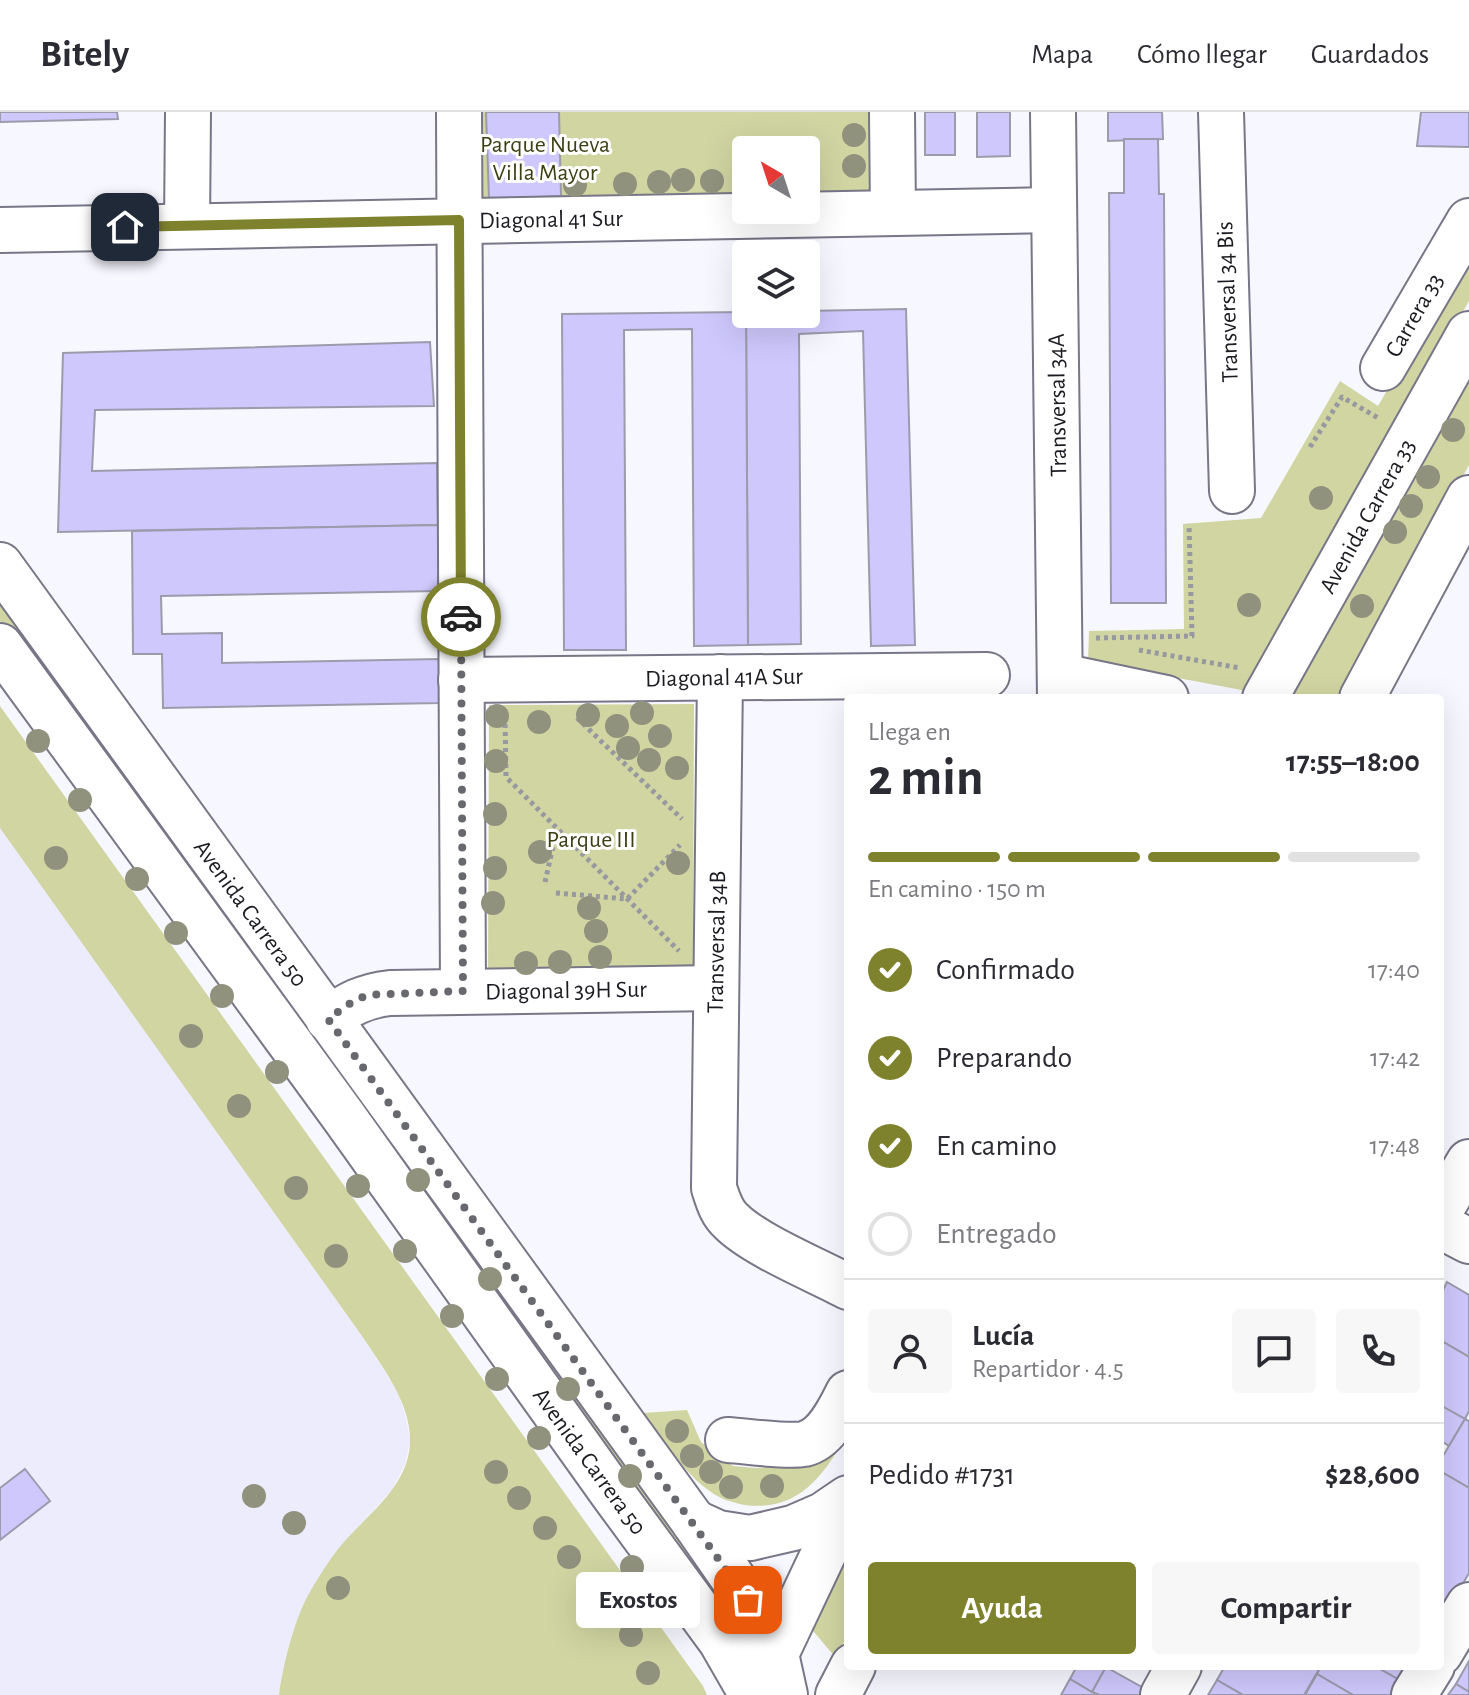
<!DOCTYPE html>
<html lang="es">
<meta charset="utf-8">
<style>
:root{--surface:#fff;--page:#f7f7f7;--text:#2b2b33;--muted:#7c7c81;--line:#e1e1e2;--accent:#7f822d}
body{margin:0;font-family:"Alegreya Sans",sans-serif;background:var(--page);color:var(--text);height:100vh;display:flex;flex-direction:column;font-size:30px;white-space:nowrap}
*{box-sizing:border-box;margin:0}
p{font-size:26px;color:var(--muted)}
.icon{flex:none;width:44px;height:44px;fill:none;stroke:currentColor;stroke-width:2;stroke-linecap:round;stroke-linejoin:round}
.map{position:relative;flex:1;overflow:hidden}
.side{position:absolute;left:844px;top:582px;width:600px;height:976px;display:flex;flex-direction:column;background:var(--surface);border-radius:8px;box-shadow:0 8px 32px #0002}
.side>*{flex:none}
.needle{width:52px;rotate:321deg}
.tools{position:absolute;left:732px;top:24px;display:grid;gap:16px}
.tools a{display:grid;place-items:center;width:88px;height:88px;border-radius:8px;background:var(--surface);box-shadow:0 8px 32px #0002;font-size:40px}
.pin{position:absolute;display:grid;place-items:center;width:68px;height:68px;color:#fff;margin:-34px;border-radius:16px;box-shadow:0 4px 12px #0006}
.courier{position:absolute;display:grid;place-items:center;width:80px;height:80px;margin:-40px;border:6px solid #7f822d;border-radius:50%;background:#fff;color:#222;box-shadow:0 2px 10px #0007}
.bubble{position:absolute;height:56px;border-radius:8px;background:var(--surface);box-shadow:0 8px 32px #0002;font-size:26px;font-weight:700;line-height:56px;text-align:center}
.head em{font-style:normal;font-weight:700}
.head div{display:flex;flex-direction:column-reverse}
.head{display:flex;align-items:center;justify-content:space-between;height:136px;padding:0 24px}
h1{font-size:52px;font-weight:700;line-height:60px}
.bar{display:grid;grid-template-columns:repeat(4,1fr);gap:12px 8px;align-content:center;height:96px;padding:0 24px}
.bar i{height:10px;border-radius:6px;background:var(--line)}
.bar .current{background:var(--accent)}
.bar p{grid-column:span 4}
.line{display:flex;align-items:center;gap:20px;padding:0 24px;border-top:2px solid var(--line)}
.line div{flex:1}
.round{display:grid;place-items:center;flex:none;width:84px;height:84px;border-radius:8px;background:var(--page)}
ol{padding:0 24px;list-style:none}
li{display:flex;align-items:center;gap:24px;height:88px}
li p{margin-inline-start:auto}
li .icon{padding:8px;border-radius:50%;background:var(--accent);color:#fff;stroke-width:4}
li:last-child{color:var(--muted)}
li i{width:44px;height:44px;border:4px solid var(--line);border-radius:50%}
.cta{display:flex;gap:16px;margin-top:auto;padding:16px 24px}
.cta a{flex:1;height:92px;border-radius:8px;background:var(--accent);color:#fff;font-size:32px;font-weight:700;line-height:92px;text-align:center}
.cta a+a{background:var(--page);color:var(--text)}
header{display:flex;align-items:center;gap:48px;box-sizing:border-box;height:112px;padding:0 40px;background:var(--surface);border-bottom:2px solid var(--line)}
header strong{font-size:38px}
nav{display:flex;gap:44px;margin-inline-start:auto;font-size:28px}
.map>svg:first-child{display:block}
.built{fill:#edecfc}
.green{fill:#d1d5a2}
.building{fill:#cec8fc;stroke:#9c9bac;stroke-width:2}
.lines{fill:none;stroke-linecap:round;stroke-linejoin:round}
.minor-casing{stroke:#787687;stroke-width:48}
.major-casing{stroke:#787687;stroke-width:48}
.path{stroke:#98989f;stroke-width:5;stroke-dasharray:4 4;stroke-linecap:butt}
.minor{stroke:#fff;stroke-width:44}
.major{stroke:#fff;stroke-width:44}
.tree{fill:#91927e}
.done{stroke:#68686f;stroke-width:8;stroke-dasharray:0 14.4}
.route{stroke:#7f822d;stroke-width:10}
.labels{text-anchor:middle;stroke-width:6;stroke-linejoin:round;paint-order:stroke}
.park-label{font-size:24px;fill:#3d3f15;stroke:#fff}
.street-label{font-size:24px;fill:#1b1b21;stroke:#fff}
</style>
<header>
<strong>Bitely</strong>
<nav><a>Mapa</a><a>Cómo llegar</a><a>Guardados</a></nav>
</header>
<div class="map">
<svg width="1469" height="1583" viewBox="0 0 1469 1583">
<rect width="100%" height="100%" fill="#f7f7ff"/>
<!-- built -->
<polygon class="built" points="0,712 362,1224 398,1280 405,1302 410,1328 405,1352 392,1378 339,1436 279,1583 0,1583"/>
<!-- green -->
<g class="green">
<polygon points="481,0 883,0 884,83 806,85 806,38 746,38 746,86 482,92"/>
<polygon points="1469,137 1469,189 1247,579 1088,549 1089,519 1184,517 1183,412 1261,406 1340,269 1378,294"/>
<polygon points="1469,257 1469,353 1343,586 1284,586"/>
<polygon points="0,487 731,1488 720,1497 0,509"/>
<polygon points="694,592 693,854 649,857 488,858 489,593"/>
<path d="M 0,594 L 703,1574 L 707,1583 L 279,1583 C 283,1553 295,1504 311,1478 C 319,1464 328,1450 338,1437 C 364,1404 410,1376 410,1328 C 410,1289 382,1255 362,1224 L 0,716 Z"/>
<path d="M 687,1298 L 701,1330 L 733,1354 L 756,1356 L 780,1354 L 848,1322 C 823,1363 800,1400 745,1393 C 734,1391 720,1387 711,1380 C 683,1361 664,1327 643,1301 Z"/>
<polygon points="848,1423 848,1522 836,1546 808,1513"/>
</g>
<!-- building -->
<g class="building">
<polygon points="0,0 117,0 118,7 0,10"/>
<polygon points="486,0 559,0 561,84 489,87"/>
<rect x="925" y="0" width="30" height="43"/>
<polygon points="977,0 1010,0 1010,44 977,45"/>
<polygon points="1108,0 1162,0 1163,27 1108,29"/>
<polygon points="1421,0 1469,0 1469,35 1417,34"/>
<polygon points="1124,27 1158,27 1159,82 1164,82 1166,491 1111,491 1109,81 1124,81"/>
<polygon points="906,197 915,533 871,534 863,219 799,222 801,532 748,533 746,200 806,202 806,199"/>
<polygon points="746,200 748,533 694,534 692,217 624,218 626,538 564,538 562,202"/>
<polygon points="430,230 434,294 95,298 92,359 437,351 438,413 58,420 63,241"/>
<polygon points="438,413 438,479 161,484 162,522 222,521 222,551 439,547 440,591 163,596 162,542 133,542 132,419"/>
<polygon points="1447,1170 1469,1183 1469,1245 1440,1228 1440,1184"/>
<polygon points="1440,1228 1469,1245 1469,1299 1465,1307 1440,1293"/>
<polygon points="1440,1293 1465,1307 1449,1334 1440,1328"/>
<polygon points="1465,1307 1469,1309 1469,1376 1440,1359 1440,1349"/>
<polygon points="25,1357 50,1389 0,1428 0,1376"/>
<polygon points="1440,1359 1469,1376 1469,1461 1449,1496 1440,1492"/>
<polygon points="1469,1549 1469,1580 1456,1572"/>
<polygon points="1077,1554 1106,1555 1092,1580 1070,1567"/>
<polygon points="1225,1554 1321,1554 1304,1583 1243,1583 1217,1568"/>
<polygon points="1321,1554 1375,1554 1405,1571 1398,1583 1353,1583 1317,1562"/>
<polygon points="1375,1554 1415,1554 1405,1571"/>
<polygon points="1106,1555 1147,1578 1145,1583 1099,1583 1092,1580"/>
<polygon points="1317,1562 1353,1583 1305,1583"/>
<polygon points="1070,1567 1092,1580 1099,1583 1061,1583"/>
<polygon points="1217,1568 1243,1583 1208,1583"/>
<polygon points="1456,1572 1469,1580 1469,1583 1448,1583"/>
</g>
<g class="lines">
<defs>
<g id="minor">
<polyline points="459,0 463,879"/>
<polyline points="892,0 893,101"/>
<polyline points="1053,0 1060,586"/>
<polyline points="1221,0 1232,379"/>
<polyline points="187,114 188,0"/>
<polyline points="0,118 1054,98"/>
<polyline points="1383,256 1469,109"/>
<polyline points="1061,564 1166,586"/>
<path d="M 720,565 L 714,1076 C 718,1088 721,1100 731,1109 C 755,1133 816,1158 848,1175"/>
<polyline points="461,568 987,563"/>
<path d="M 328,907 C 349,892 364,884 390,881 L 715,876"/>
<polyline points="1440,1099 1469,1050"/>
<polyline points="1440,1114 1469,1129"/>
<path d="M 728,1328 C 746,1329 788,1335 804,1332 C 826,1327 839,1299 848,1281"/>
<polyline points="1440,1541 1469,1493"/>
<polyline points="1163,1583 1179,1554"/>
<polyline points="1414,1583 1432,1554"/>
</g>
<g id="major">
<polyline points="0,453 694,1410 748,1488 776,1542 785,1583"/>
<polyline points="0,534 344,1005 613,1382 721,1529 752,1583"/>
<polyline points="1265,586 1469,222"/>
<polyline points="1362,586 1469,386"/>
<polyline points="694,1410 718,1421 750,1426 793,1416 823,1403 848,1386"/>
<polyline points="767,1561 848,1390"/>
<polyline points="838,1583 853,1554"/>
</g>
</defs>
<!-- minor casing -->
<use href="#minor" class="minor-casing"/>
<!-- major casing -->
<use href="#major" class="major-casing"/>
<!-- path -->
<g class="path">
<polyline points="1310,335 1342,285 1380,307"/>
<polyline points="1096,526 1192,524 1189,412"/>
<polyline points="1139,538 1240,556"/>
<polyline points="505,604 506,665 679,839"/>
<polyline points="577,606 682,707"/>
<polyline points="545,770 557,717"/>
<polyline points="556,781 627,787 680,733"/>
</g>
<!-- minor -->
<use href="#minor" class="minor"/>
<!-- major -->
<use href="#major" class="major"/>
</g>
<!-- trees -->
<g class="tree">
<circle cx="854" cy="23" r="12"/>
<circle cx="854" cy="54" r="12"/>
<circle cx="683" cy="68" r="12"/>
<circle cx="712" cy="69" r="12"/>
<circle cx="659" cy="70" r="12"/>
<circle cx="625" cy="72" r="12"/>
<circle cx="575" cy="73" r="12"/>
<circle cx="1453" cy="318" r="12"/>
<circle cx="1428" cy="365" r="12"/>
<circle cx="1321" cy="386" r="12"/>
<circle cx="1411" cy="394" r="12"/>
<circle cx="1395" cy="420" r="12"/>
<circle cx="1249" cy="493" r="12"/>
<circle cx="1362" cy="494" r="12"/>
<circle cx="642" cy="601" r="12"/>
<circle cx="588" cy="603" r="12"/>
<circle cx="497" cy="604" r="12"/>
<circle cx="539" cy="610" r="12"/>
<circle cx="617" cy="614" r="12"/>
<circle cx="660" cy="624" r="12"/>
<circle cx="38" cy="629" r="12"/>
<circle cx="628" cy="636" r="12"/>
<circle cx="649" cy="648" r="12"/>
<circle cx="496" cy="649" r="12"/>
<circle cx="677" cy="656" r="12"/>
<circle cx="80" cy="688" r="12"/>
<circle cx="495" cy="702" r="12"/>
<circle cx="540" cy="740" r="12"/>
<circle cx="56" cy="746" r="12"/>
<circle cx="678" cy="751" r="12"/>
<circle cx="495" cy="756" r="12"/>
<circle cx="137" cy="767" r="12"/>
<circle cx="493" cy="791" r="12"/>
<circle cx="589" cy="796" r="12"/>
<circle cx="596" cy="819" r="12"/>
<circle cx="176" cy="821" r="12"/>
<circle cx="600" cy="845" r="12"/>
<circle cx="560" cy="850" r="12"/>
<circle cx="526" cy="851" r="12"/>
<circle cx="222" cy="884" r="12"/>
<circle cx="191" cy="924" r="12"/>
<circle cx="277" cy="960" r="12"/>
<circle cx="239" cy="994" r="12"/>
<circle cx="418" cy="1068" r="12"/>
<circle cx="358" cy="1074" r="12"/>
<circle cx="296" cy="1076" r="12"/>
<circle cx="405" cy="1139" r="12"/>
<circle cx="336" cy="1144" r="12"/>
<circle cx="490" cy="1167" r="12"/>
<circle cx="452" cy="1204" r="12"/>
<circle cx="497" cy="1267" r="12"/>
<circle cx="568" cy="1277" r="12"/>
<circle cx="677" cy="1319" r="12"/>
<circle cx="539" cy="1326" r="12"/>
<circle cx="692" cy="1344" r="12"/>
<circle cx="496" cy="1360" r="12"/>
<circle cx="711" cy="1360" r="12"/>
<circle cx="630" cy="1364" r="12"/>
<circle cx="772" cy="1374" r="12"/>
<circle cx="731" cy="1375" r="12"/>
<circle cx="254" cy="1384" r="12"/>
<circle cx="519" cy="1386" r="12"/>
<circle cx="294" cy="1411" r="12"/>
<circle cx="545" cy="1416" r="12"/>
<circle cx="569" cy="1445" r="12"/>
<circle cx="632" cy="1455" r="12"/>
<circle cx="593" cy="1473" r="12"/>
<circle cx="338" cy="1476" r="12"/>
<circle cx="631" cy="1523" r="12"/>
<circle cx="648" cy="1561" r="12"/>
</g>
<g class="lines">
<!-- done -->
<polyline class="done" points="461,505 463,879 367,883 352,890 328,907 748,1488"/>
<!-- route -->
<polyline class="route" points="125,115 459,108 461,505"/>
</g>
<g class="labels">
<!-- park labels -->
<g class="park-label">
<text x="545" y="40">Parque Nueva<tspan x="545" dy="28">Villa Mayor</tspan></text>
<text x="591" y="735">Parque III</text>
</g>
<!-- street labels -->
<g class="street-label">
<text transform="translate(551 107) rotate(-1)" y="8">Diagonal 41 Sur</text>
<text transform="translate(1227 190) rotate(-92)" y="8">Transversal 34 Bis</text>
<text transform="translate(1414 203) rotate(-60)" y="8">Carrera 33</text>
<text transform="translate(1057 293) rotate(-91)" y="8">Transversal 34A</text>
<text transform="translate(1367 404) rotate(-61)" y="8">Avenida Carrera 33</text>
<text transform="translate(724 565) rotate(-1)" y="8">Diagonal 41A Sur</text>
<text transform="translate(251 801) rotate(54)" y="8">Avenida Carrera 50</text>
<text transform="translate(716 830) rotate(-89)" y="8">Transversal 34B</text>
<text transform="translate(566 878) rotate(-1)" y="8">Diagonal 39H Sur</text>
<text transform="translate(590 1349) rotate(54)" y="8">Avenida Carrera 50</text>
</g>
</g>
</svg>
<div class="tools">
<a><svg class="needle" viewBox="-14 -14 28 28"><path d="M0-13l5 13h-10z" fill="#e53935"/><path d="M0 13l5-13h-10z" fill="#7c7c81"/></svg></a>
<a><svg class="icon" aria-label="layers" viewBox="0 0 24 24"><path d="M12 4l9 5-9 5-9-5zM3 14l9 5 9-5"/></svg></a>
</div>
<div class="pin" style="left:748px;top:1488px;background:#ea580c"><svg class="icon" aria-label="bag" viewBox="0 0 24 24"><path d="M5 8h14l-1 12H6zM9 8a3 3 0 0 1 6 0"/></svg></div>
<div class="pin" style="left:125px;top:115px;background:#1f2937"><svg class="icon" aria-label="home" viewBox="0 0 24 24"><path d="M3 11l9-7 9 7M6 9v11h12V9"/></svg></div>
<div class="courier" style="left:461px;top:505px"><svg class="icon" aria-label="car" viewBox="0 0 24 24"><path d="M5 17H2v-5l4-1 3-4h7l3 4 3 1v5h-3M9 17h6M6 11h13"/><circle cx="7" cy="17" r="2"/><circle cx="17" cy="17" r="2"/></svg></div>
<div class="bubble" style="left:576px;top:1460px;width:124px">Exostos</div>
<section class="side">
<div class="head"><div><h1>2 min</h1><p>Llega en</p></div><em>17:55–18:00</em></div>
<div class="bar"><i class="current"></i><i class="current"></i><i class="current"></i><i></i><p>En camino · 150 m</p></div>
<ol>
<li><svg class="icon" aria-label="check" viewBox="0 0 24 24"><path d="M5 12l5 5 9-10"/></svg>Confirmado<p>17:40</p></li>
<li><svg class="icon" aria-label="check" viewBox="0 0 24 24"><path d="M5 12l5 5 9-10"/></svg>Preparando<p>17:42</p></li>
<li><svg class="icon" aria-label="check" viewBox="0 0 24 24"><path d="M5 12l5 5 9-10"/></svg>En camino<p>17:48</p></li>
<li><i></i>Entregado</li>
</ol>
<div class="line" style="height:144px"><a class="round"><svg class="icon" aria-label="person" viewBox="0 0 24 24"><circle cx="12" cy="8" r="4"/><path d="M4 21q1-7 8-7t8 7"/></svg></a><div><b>Lucía</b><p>Repartidor · 4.5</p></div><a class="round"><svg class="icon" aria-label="chat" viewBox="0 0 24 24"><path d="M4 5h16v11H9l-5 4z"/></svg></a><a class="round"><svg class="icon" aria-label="phone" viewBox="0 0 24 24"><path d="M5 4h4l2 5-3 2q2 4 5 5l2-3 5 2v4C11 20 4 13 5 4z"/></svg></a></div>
<div class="line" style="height:104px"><div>Pedido #1731</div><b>$28,600</b></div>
<div class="cta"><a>Ayuda</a><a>Compartir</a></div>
</section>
</div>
